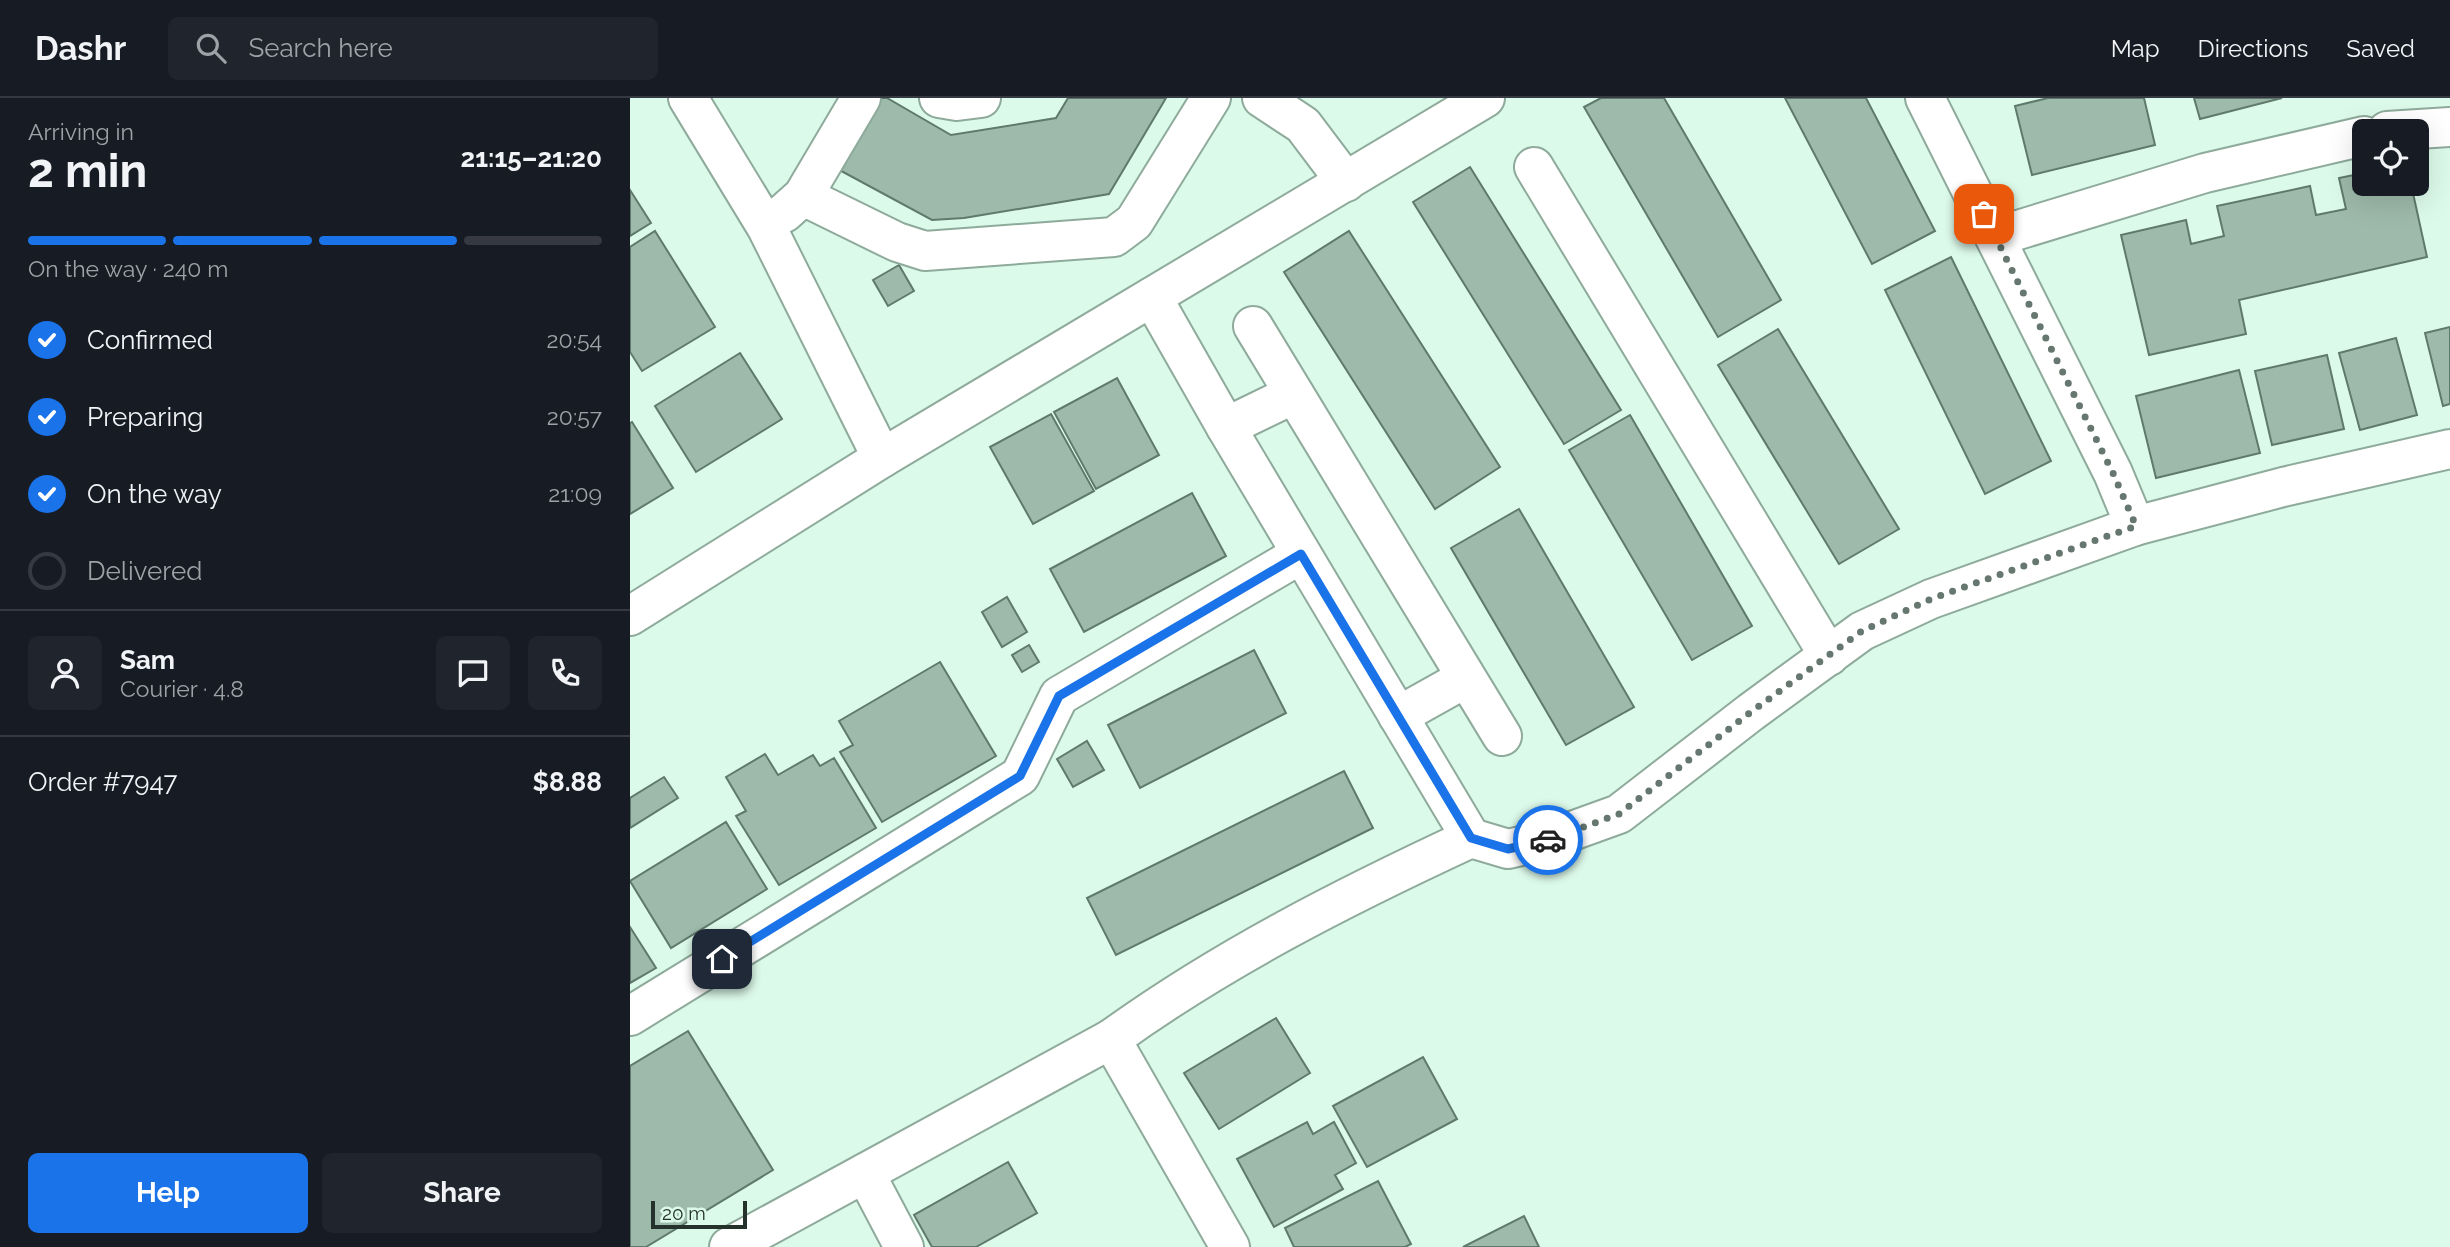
<!DOCTYPE html>
<meta charset="utf-8">
<style>
:root{--surface:#171b24;--page:#20242c;--text:#f1f3f6;--muted:#9ea1a6;--line:#363941;--accent:#1a73e8}
body{margin:0;font-family:Raleway,sans-serif;background:var(--page);color:var(--text);height:100vh;display:flex;flex-direction:column;font-size:26px;white-space:nowrap}
*{box-sizing:border-box;margin:0}
p{font-size:23px;color:var(--muted)}
.icon{flex:none;width:38px;height:38px;fill:none;stroke:currentColor;stroke-width:2;stroke-linecap:round;stroke-linejoin:round}
.map{position:relative;flex:1;overflow:hidden}
.sheet{display:flex;flex-direction:column;background:var(--surface);width:630px}
.sheet>*{flex:none}
.controls{position:absolute;left:1722px;top:21px;display:grid;gap:14px}
.controls a{display:grid;place-items:center;width:77px;height:77px;border-radius:10px;background:var(--surface);box-shadow:0 7px 28px #0002;font-size:35px}
.scale{position:absolute;left:21px;bottom:18px;width:96px;box-sizing:border-box;padding-left:7px;border:4px solid #25312b;border-top:0;font-size:19px;line-height:24px;white-space:nowrap;color:#25312b;-webkit-text-stroke:5px #dcfaea;paint-order:stroke}
.pin{position:absolute;display:grid;place-items:center;width:60px;height:60px;color:#fff;margin:-30px;border-radius:14px;box-shadow:0 4px 10px #0006}
.courier{position:absolute;display:grid;place-items:center;width:70px;height:70px;margin:-35px;border:5px solid #1a73e8;border-radius:50%;background:#fff;color:#222;box-shadow:0 2px 9px #0007}
.summary em{font-style:normal;font-weight:700}
.summary div{display:flex;flex-direction:column-reverse}
.summary{display:flex;align-items:center;justify-content:space-between;height:119px;padding:0 28px}
h1{font-size:46px;font-weight:700;line-height:52px}
.bar{display:grid;grid-template-columns:repeat(4,1fr);gap:10px 7px;align-content:center;height:84px;padding:0 28px}
.bar i{height:9px;border-radius:5px;background:var(--line)}
.bar .active{background:var(--accent)}
.bar p{grid-column:span 4}
.line{display:flex;align-items:center;gap:18px;padding:0 28px;border-top:2px solid var(--line)}
.line div{flex:1}
.round{display:grid;place-items:center;flex:none;width:74px;height:74px;border-radius:10px;background:var(--page)}
ol{padding:0 28px;list-style:none}
li{display:flex;align-items:center;gap:21px;height:77px}
li p{margin-inline-start:auto}
li .icon{padding:7px;border-radius:50%;background:var(--accent);color:#fff;stroke-width:4}
li:last-child{color:var(--muted)}
li i{width:38px;height:38px;border:4px solid var(--line);border-radius:50%}
.action{display:flex;gap:14px;margin-top:auto;padding:14px 28px}
.action a{flex:1;height:80px;border-radius:10px;background:var(--accent);color:#fff;font-size:28px;font-weight:700;line-height:80px;text-align:center}
.action a+a{background:var(--page);color:var(--text)}
header{display:flex;align-items:center;gap:42px;box-sizing:border-box;height:98px;padding:0 35px;background:var(--surface);border-bottom:2px solid var(--line)}
header strong{font-size:33px}
nav{display:flex;gap:38px;margin-inline-start:auto;font-size:24px}
.search{width:490px;height:63px;background:var(--page);display:flex;align-items:center;gap:18px;box-sizing:border-box;padding:0 24px;border-radius:10px;color:var(--muted);font-size:26px}
main{display:flex;flex:1;min-height:0}
.map>svg:first-child{display:block}
.building{fill:#9ebaab;stroke:#5f7a6c;stroke-width:2}
.lines{fill:none;stroke-linecap:round;stroke-linejoin:round}
.minor-casing{stroke:#8eaa9b;stroke-width:42}
.minor{stroke:#fff;stroke-width:38}
.done{stroke:#65776e;stroke-width:7;stroke-dasharray:0 12.6}
.route{stroke:#1a73e8;stroke-width:9}
</style>
<header>
<strong>Dashr</strong>
<div class="search"><svg class="icon" aria-label="search" viewBox="0 0 24 24"><circle cx="10" cy="10" r="6"/><path d="M15 15l6 6"/></svg>Search here</div>
<nav><a>Map</a><a>Directions</a><a>Saved</a></nav>
</header>
<main>
<section class="sheet">
<div class="summary"><div><h1>2 min</h1><p>Arriving in</p></div><em>21:15–21:20</em></div>
<div class="bar"><i class="active"></i><i class="active"></i><i class="active"></i><i></i><p>On the way · 240 m</p></div>
<ol>
<li><svg class="icon" aria-label="check" viewBox="0 0 24 24"><path d="M5 12l5 5 9-10"/></svg>Confirmed<p>20:54</p></li>
<li><svg class="icon" aria-label="check" viewBox="0 0 24 24"><path d="M5 12l5 5 9-10"/></svg>Preparing<p>20:57</p></li>
<li><svg class="icon" aria-label="check" viewBox="0 0 24 24"><path d="M5 12l5 5 9-10"/></svg>On the way<p>21:09</p></li>
<li><i></i>Delivered</li>
</ol>
<div class="line" style="height:126px"><a class="round"><svg class="icon" aria-label="person" viewBox="0 0 24 24"><circle cx="12" cy="8" r="4"/><path d="M4 21q1-7 8-7t8 7"/></svg></a><div><b>Sam</b><p>Courier · 4.8</p></div><a class="round"><svg class="icon" aria-label="chat" viewBox="0 0 24 24"><path d="M4 5h16v11H9l-5 4z"/></svg></a><a class="round"><svg class="icon" aria-label="phone" viewBox="0 0 24 24"><path d="M5 4h4l2 5-3 2q2 4 5 5l2-3 5 2v4C11 20 4 13 5 4z"/></svg></a></div>
<div class="line" style="height:91px"><div>Order #7947</div><b>$8.88</b></div>
<div class="action"><a>Help</a><a>Share</a></div>
</section>
<div class="map">
<svg width="1820" height="1149" viewBox="0 0 1820 1149">
<rect width="100%" height="100%" fill="#dcfaea"/>
<!-- building -->
<g class="building">
<polygon points="241,0 257,0 321,37 426,20 438,0 536,0 479,96 334,120 302,122 202,68"/>
<polygon points="971,0 1034,0 1151,202 1088,239 954,9"/>
<polygon points="1155,0 1236,0 1305,133 1242,166"/>
<polygon points="1418,0 1514,0 1525,47 1402,77 1385,8"/>
<polygon points="1564,0 1652,0 1570,21"/>
<polygon points="840,69 991,312 934,346 783,104"/>
<polygon points="1734,75 1734,86 1781,86 1797,159 1609,202 1616,236 1519,257 1491,137 1556,122 1561,146 1594,138 1587,108 1680,88 1686,117 1716,111 1709,80"/>
<polygon points="0,92 21,125 0,138"/>
<polygon points="25,133 85,229 12,273 0,254 0,149"/>
<polygon points="719,133 870,369 805,411 654,174"/>
<polygon points="1321,159 1421,363 1355,396 1255,192"/>
<polygon points="269,167 284,193 258,208 243,182"/>
<polygon points="1820,229 1820,306 1813,308 1795,235"/>
<polygon points="1148,231 1269,431 1209,466 1088,267"/>
<polygon points="1766,240 1787,317 1730,332 1709,255"/>
<polygon points="110,255 152,321 66,374 25,308"/>
<polygon points="1697,257 1714,331 1642,347 1625,273"/>
<polygon points="1609,272 1630,355 1526,380 1506,298"/>
<polygon points="487,280 529,357 466,391 424,314"/>
<polygon points="421,316 464,393 403,426 360,349"/>
<polygon points="1000,317 1122,528 1062,562 939,352"/>
<polygon points="2,324 43,390 0,416 0,325"/>
<polygon points="562,395 596,458 454,534 420,471"/>
<polygon points="889,411 1004,609 936,647 821,450"/>
<polygon points="377,499 397,534 372,549 352,514"/>
<polygon points="399,547 409,564 392,574 382,557"/>
<polygon points="624,552 656,615 510,690 478,627"/>
<polygon points="310,564 366,658 252,724 210,654 223,647 209,623"/>
<polygon points="457,643 474,672 443,689 427,661"/>
<polygon points="135,656 148,677 183,657 190,668 204,660 246,730 149,787 106,718 116,713 96,679"/>
<polygon points="714,673 743,730 486,857 457,800"/>
<polygon points="34,679 48,700 0,730 0,700"/>
<polygon points="96,724 137,791 41,850 0,783"/>
<polygon points="0,829 26,870 0,885"/>
<polygon points="646,920 680,975 589,1031 554,975"/>
<polygon points="58,933 143,1072 16,1149 0,1149 0,968"/>
<polygon points="793,959 827,1021 737,1069 703,1008"/>
<polygon points="677,1024 683,1036 704,1024 726,1065 705,1077 713,1091 644,1129 607,1061"/>
<polygon points="378,1064 407,1115 346,1149 302,1149 284,1117"/>
<polygon points="748,1083 781,1146 775,1149 664,1149 655,1130"/>
<polygon points="894,1118 909,1149 833,1149"/>
</g>
<g class="lines">
<defs>
<g id="minor">
<polyline points="58,0 137,130 252,360"/>
<polyline points="309,0 327,3 351,0"/>
<polyline points="632,0 673,27 716,84"/>
<polyline points="1295,0 1483,375 1505,428"/>
<polyline points="1757,33 1820,29"/>
<polyline points="904,69 1199,558"/>
<polyline points="173,98 267,144 295,153 484,139 504,124 581,0"/>
<polyline points="154,115 173,98 231,0"/>
<polyline points="1365,139 1575,75 1734,38"/>
<polyline points="522,199 596,329 841,740"/>
<polyline points="623,228 872,638"/>
<polyline points="596,329 664,296"/>
<polyline points="0,518 252,360 855,0"/>
<polyline points="768,618 836,580"/>
<polyline points="0,918 390,678 429,598 671,456"/>
<path d="M 481,941 C 593,860 716,798 841,740 L 878,751 L 917,742 L 989,716 L 1121,614 L 1232,533 L 1301,501 L 1505,428 L 1653,389 L 1820,351"/>
<polyline points="235,1075 274,1149"/>
<polyline points="99,1149 481,941 600,1149"/>
</g>
</defs>
<!-- minor casing -->
<use href="#minor" class="minor-casing"/>
<!-- minor -->
<use href="#minor" class="minor"/>
</g>
<g class="lines">
<!-- done -->
<polyline class="done" points="918,742 989,716 1121,614 1232,533 1301,501 1506,428 1483,375 1354,116"/>
<!-- route -->
<polyline class="route" points="92,861 390,678 429,598 671,456 841,740 878,751 918,742"/>
</g>
</svg>
<div class="controls">
<a><svg class="icon" aria-label="locate" viewBox="0 0 24 24"><circle cx="12" cy="12" r="6"/><path d="M12 2v4M12 18v4M2 12h4M18 12h4"/></svg></a>
</div>
<div class="scale">20 m</div>
<div class="pin" style="left:1354px;top:116px;background:#ea580c"><svg class="icon" aria-label="bag" viewBox="0 0 24 24"><path d="M5 8h14l-1 12H6zM9 8a3 3 0 0 1 6 0"/></svg></div>
<div class="pin" style="left:92px;top:861px;background:#1f2937"><svg class="icon" aria-label="home" viewBox="0 0 24 24"><path d="M3 11l9-7 9 7M6 9v11h12V9"/></svg></div>
<div class="courier" style="left:918px;top:742px"><svg class="icon" aria-label="car" viewBox="0 0 24 24"><path d="M5 17H2v-5l4-1 3-4h7l3 4 3 1v5h-3M9 17h6M6 11h13"/><circle cx="7" cy="17" r="2"/><circle cx="17" cy="17" r="2"/></svg></div>
</div>
</main>
